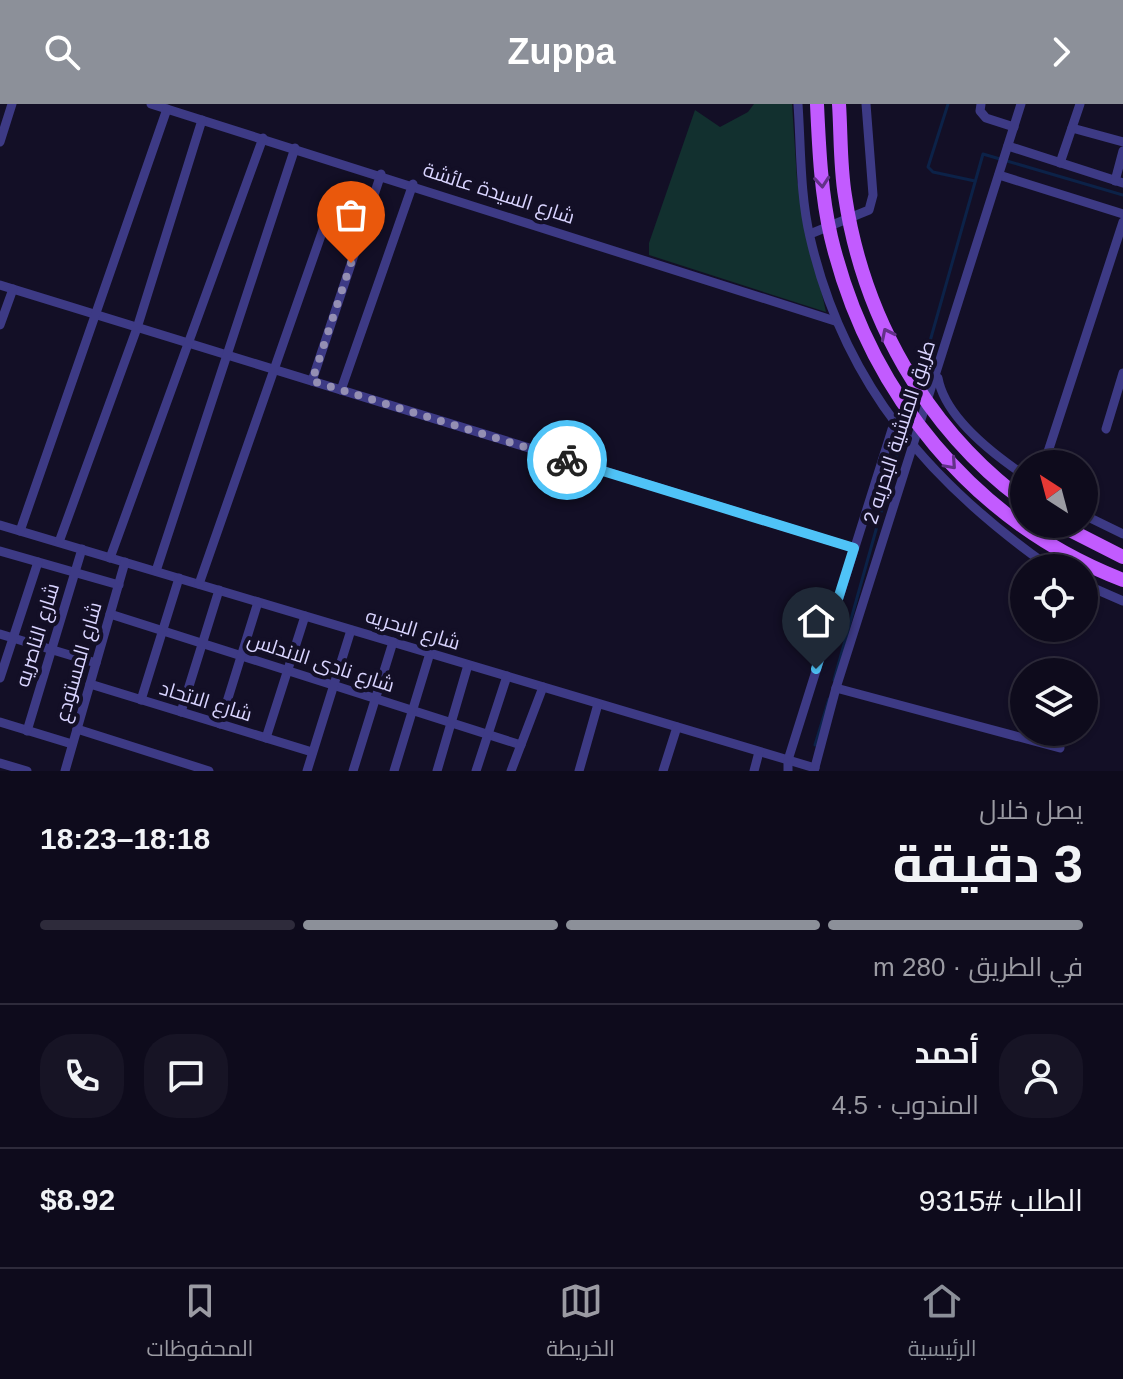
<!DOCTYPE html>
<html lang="ar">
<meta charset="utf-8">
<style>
:root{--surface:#0e0b1c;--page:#171425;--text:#f1f3f6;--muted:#9b9ba3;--line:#2e2b3b;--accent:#8c9099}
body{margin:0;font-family:Arial,Cairo,sans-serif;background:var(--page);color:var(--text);direction:rtl;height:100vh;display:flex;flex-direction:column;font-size:30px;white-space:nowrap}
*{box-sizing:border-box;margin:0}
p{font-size:26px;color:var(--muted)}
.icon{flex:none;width:44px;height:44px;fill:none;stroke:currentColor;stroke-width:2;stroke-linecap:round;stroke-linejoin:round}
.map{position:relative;height:667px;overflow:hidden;direction:ltr}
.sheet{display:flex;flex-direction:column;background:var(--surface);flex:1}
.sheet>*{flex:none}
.needle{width:52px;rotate:324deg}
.fabs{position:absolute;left:1010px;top:346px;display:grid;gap:16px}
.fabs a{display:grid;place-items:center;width:88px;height:88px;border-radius:50%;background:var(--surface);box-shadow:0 2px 6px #0004,0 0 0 2px var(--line);font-size:40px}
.pin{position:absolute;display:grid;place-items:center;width:68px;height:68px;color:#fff;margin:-82px -34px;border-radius:50% 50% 50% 0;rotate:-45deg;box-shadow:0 0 8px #0007}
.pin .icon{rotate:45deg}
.courier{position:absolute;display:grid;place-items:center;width:80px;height:80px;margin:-40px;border:6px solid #4fc3f7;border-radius:50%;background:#fff;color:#222;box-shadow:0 2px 10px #0007}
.overview em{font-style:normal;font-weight:700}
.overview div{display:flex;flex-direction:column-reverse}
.overview{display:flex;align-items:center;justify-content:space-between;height:136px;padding:0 40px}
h1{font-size:52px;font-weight:700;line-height:60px}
.bar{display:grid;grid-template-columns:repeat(4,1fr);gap:12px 8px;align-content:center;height:96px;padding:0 40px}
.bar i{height:10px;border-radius:6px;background:var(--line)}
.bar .on{background:var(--accent)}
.bar p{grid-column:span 4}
.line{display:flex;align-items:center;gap:20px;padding:0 40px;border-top:2px solid var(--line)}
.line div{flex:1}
.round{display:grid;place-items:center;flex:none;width:84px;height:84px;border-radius:32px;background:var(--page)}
header{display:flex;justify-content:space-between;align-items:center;height:104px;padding:0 40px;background:var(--accent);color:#fff;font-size:36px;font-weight:700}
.menu{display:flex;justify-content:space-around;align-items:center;height:112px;border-top:2px solid var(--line);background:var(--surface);font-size:22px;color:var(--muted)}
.menu a{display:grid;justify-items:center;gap:4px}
.menu .on{color:var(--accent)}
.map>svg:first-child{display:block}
.green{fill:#12302f}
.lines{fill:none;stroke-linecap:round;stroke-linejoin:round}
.stream{stroke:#0c2248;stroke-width:3}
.street{stroke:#3d3a85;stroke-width:9}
.primary{stroke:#c25bff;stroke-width:14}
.primary-bridge{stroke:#c25bff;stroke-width:14}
.oneway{stroke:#623188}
.done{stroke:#948fb3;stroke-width:8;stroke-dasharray:0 14.4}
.route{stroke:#4fc3f7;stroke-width:10}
.labels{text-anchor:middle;stroke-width:8;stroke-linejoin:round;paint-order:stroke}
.street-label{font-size:20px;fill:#d9d4ff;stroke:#130f26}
</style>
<header><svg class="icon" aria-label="forward" viewBox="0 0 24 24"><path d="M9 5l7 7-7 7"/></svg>Zuppa<svg class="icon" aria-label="search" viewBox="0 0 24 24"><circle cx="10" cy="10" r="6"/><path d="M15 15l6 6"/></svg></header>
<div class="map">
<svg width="1123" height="667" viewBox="0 0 1123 667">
<rect width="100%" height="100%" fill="#130f26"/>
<!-- green -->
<polygon class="green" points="754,0 792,0 797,76 826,208 649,151 649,139 695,6 720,23 748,8"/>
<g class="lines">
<!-- stream -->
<g class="stream">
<polyline points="948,0 928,63 933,68 975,77"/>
<polyline points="1007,57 1123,91"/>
<polyline points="919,276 983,50 1000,55"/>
<polyline points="911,303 916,287"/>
<polyline points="834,576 902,333"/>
<polyline points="815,641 829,595"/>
</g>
<!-- street -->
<g class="street">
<polyline points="151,0 835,217"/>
<path d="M 798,0 C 801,44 800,91 810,133 C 844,281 930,379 1051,464"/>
<polyline points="981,0 980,7 986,14 1014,23"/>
<polyline points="1072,24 1123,38"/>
<polyline points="0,38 12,0"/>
<polyline points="1008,42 1123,79"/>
<polyline points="1060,59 1080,0"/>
<polyline points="999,71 1123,110"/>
<polyline points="1115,77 1123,47"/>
<polyline points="810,130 869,106 873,91 866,0"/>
<polyline points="0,181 854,444"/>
<polyline points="0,221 13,185"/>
<path d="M 938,274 C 945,313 993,350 1024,371"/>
<polyline points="312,277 381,70"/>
<polyline points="341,286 413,80"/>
<polyline points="1106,325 1123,269"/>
<polyline points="1044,360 1123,118"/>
<polyline points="1084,411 1123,430"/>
<polyline points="0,421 815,664"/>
<polyline points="20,427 167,5"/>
<polyline points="59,438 137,224 202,16"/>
<polyline points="0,447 119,481"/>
<polyline points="110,454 263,34"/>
<polyline points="156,467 295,44"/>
<polyline points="199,480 325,120"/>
<polyline points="1084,480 1123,497"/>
<polyline points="110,510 521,641"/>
<polyline points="0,530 96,559"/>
<polyline points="0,574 38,458"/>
<polyline points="90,580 312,648"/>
<polyline points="836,584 1060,644"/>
<polyline points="141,596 179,474"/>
<polyline points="181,608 219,486"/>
<polyline points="0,618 72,640"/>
<polyline points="220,620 258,498"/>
<polyline points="77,625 209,667"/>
<polyline points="27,627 82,445"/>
<polyline points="266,634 305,512"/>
<polyline points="0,659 27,667"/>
<polyline points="65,667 125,458"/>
<polyline points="307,667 351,526"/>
<polyline points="353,667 393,538"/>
<polyline points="394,667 430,549"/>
<polyline points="437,667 468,561"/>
<polyline points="476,667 507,572"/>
<polyline points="511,667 543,583"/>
<polyline points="579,667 598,600"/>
<polyline points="663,667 677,623"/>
<polyline points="754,667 759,648"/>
<polyline points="788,667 788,656 894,319"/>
<polyline points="814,667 836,584 1021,0"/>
</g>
<!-- primary -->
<polyline class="primary" points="1058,420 1123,453"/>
<!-- primary-bridge -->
<g class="primary-bridge">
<path d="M 817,0 C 819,44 821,90 831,133 C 868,288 973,418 1123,476"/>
<path d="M 839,0 C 841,30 840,62 845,92 C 863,212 925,324 1024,397"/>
</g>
</g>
<!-- one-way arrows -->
<defs><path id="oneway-chevron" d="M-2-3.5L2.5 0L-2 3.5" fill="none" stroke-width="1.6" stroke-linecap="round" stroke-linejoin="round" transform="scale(2)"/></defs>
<g class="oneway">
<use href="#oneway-chevron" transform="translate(822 78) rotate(85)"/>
<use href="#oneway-chevron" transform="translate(887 230) rotate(-116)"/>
<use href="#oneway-chevron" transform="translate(951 360) rotate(48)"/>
</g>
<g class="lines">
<!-- done -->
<polyline class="done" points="351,159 312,277 567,356"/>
<!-- route -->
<polyline class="route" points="567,356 854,444 816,565"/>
</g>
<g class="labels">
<!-- street labels -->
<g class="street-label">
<text transform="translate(499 89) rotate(18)" y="7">شارع السيدة عائشة</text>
<text transform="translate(899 328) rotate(-72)" y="7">طريق المنشية البحريه 2</text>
<text transform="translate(413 525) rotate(17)" y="7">شارع البحريه</text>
<text transform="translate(37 531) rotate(-73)" y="7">شارع الناصريه</text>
<text transform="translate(78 558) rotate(-74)" y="7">شارع المستودع</text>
<text transform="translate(321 558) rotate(18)" y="7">شارع نادى الاندلس</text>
<text transform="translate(206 597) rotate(17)" y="7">شارع الاتحاد</text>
</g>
</g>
</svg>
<div class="fabs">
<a><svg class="needle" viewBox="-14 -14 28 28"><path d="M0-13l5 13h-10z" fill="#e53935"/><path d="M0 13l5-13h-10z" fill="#9b9ba3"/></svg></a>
<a><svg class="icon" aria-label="locate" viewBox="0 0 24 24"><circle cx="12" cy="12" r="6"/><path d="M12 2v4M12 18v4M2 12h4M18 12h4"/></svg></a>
<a><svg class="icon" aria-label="layers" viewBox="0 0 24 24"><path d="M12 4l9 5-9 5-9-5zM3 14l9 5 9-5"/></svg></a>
</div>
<div class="pin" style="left:351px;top:159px;background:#ea580c"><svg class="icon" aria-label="bag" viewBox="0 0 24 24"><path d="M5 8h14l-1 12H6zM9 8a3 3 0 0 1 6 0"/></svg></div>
<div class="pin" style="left:816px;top:565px;background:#1f2937"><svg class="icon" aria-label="home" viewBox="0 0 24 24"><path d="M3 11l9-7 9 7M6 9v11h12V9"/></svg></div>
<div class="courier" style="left:567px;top:356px"><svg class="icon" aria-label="bike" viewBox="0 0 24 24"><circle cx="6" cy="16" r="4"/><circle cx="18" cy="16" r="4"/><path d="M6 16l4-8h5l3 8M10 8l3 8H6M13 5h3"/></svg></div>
</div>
<section class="sheet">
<div class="overview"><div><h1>3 دقيقة</h1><p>يصل خلال</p></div><em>18:18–18:23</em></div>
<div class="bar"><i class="on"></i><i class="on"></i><i class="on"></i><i></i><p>في الطريق · 280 m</p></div>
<div class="line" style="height:144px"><a class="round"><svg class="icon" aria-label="person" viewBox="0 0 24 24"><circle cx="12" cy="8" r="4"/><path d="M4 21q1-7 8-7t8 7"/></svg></a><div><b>أحمد</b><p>المندوب · 4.5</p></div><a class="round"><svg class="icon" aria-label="chat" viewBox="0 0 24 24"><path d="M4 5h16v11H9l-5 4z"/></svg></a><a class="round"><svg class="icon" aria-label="phone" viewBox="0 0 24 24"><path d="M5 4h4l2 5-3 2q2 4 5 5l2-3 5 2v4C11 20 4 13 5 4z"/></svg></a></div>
<div class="line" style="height:104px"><div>الطلب #9315</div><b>$8.92</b></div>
</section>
<nav class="menu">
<a class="on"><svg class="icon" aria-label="home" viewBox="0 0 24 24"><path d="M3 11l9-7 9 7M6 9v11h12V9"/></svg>الرئيسية</a>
<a><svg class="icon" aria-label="map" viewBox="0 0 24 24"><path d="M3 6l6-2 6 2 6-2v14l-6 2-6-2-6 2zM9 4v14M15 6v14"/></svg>الخريطة</a>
<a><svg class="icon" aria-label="saved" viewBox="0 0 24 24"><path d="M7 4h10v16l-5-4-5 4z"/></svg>المحفوظات</a>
</nav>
